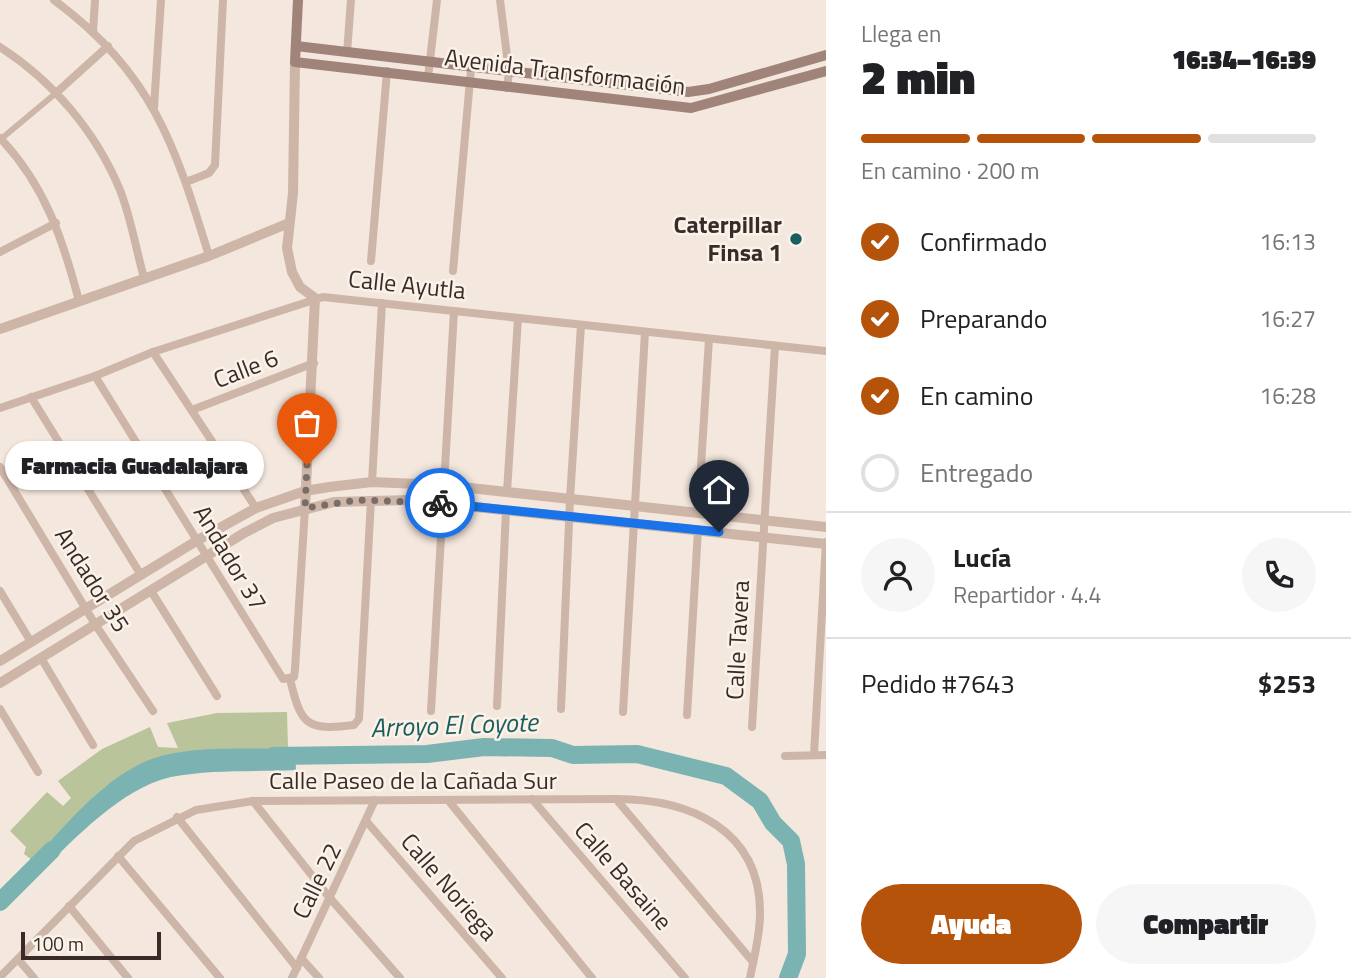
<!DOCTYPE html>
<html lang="es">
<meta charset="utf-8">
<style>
:root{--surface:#fff;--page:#f6f6f6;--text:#202124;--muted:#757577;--line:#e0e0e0;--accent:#b45309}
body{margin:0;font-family:"Titillium Web",sans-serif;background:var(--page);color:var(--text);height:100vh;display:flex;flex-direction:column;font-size:26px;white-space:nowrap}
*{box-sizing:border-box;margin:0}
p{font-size:23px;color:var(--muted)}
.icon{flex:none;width:38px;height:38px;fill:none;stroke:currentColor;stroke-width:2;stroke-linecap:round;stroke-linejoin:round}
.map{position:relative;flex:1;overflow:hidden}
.sheet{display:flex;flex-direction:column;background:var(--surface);width:525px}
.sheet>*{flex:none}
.scale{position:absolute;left:21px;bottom:18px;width:140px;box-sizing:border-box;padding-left:7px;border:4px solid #392c28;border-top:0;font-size:19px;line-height:24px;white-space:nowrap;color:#392c28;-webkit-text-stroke:5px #fbf2ea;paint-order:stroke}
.pin{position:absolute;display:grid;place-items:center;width:60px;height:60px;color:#fff;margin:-72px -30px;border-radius:50% 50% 50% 0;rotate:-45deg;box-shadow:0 0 7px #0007}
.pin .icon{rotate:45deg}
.courier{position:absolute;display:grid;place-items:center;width:70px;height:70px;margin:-35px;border:5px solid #1a73e8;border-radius:50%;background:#fff;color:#222;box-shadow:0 2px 9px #0007}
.bubble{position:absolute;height:49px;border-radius:24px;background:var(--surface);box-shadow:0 2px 5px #0004;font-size:23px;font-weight:800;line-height:49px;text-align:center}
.head em{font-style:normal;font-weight:800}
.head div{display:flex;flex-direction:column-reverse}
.head{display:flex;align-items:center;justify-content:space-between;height:119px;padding:0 35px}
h1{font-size:46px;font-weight:800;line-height:52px}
.bar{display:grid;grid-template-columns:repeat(4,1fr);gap:10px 7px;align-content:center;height:84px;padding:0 35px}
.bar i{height:9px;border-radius:5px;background:var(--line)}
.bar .on{background:var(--accent)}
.bar p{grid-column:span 4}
.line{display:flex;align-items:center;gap:18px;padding:0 35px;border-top:2px solid var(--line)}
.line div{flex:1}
.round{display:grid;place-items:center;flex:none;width:74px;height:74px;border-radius:37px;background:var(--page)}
ol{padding:0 35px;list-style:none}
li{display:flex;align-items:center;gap:21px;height:77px}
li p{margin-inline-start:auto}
li .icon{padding:7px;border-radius:50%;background:var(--accent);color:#fff;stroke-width:4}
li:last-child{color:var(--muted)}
li i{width:38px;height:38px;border:4px solid var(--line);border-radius:50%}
.button{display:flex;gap:14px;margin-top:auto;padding:14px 35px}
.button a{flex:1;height:80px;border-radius:42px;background:var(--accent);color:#fff;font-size:28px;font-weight:800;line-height:80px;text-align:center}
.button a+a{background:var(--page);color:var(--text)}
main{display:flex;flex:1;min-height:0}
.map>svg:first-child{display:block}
.green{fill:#b9c49b}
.water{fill:#7ab3b1}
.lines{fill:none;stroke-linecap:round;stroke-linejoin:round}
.river{stroke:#7ab3b1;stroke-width:18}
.pedestrian{stroke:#cdb6a8;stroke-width:6}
.minor{stroke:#cdb6a8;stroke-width:8}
.tertiary{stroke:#cdb6a8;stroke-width:10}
.secondary{stroke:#a18479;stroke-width:10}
.done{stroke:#7a6d67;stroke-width:7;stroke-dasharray:0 12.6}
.route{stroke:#1a73e8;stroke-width:9}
.poi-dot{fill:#1b5e5d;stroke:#fbf2ea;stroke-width:2.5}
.labels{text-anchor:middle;stroke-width:5;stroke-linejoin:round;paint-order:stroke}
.street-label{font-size:24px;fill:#392c28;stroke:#fbf2ea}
.poi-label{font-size:24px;font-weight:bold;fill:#392c28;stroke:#fbf2ea;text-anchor:end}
.water-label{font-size:26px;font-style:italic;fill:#1b5e5d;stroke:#fbf2ea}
</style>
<main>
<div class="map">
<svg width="826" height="978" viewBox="0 0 826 978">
<rect width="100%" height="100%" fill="#f4e7dd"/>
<!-- green -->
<polygon class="green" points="287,712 288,748 180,752 105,787 32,860 24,854 26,847 10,831 47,792 63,806 71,798 58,781 102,749 150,727 158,747 178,748 167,723 217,713"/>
<!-- water -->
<path class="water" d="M 295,748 L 296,770 C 255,772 212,769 171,777 C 122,788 75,838 41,872 L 30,862 C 67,826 100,780 149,760 C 189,744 251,750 295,748 Z"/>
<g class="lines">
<!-- river -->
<g class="river">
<polyline points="273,756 427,754 484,747 552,748 573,755 637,754 726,776 760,801 773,823 791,841 796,864 797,954 788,978"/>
<polyline points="0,902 52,850"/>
</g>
<!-- pedestrian -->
<polyline class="pedestrian" points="1,139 56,93"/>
<!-- minor -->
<g class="minor">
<path d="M 54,0 C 152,73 175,144 209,256"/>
<polyline points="500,0 509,72 507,88"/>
<polyline points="93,32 95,0"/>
<path d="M 0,47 C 53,81 96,132 120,190 C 131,218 136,249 144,278"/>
<polyline points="347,53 351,0"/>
<polyline points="428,77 437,0"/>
<polyline points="56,93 108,46"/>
<polyline points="154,107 161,0"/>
<path d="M 0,138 C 45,185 63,240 79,301"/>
<polyline points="186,182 209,173 215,165 223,0"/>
<polyline points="0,252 56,223"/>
<polyline points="371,261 387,71"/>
<polyline points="453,271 471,69"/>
<polyline points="153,352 256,508"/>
<polyline points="95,376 283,679 294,677 295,669 305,508"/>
<polyline points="31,397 141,575"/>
<polyline points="0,408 95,376 153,352 323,297 826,351"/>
<polyline points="192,410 314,363"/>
<polyline points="0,467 95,624 153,711"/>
<polyline points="372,482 382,303"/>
<polyline points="507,492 518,318"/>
<polyline points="698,513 709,339"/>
<polyline points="0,591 31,642"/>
<polyline points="151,591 217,696"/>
<polyline points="41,658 93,745"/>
<path d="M 290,679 C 301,725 306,731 354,725 L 359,719 L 371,500"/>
<polyline points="497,706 506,510"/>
<polyline points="0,709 38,772"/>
<polyline points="561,709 570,499 581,325"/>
<polyline points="431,711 454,311"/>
<polyline points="623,712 645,332"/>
<polyline points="687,715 698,530"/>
<polyline points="752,727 775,346"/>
<polyline points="814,754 826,542"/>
<polyline points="785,756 826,755"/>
<polyline points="532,799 685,978"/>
<polyline points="616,799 753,962"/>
<polyline points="448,800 592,978"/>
<polyline points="253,801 329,897 400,978"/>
<polyline points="177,817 297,968"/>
<polyline points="367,822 502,978"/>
<polyline points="118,856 220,978"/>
<polyline points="69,906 128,978"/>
<polyline points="301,958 319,978"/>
<polyline points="18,959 34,978"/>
<path d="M 0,977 L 134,841 L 196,810 L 253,801 L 616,799 C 689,799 761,829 760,914 C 760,936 754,957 750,978"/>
<polyline points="292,978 375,800"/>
</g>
<!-- tertiary -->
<g class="tertiary">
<polyline points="295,62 293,193 287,248 292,272 300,287 315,298 305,508"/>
<polyline points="0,329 209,256 289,223"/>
<polyline points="0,661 198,540 256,508 305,491 329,487 372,482 443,485 826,527"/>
<polyline points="0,683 244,533 273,518 334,502 409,500 826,544"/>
</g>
<!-- secondary -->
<g class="secondary">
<polyline points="298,0 295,62 691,108 826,71"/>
<polyline points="296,46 688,92 709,89 826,55"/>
</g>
</g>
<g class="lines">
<!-- done -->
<polyline class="done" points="307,465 305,508 358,500 440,503"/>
<!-- route -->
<polyline class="route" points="440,503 719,532"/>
</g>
<!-- markers -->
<circle class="poi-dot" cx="796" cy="239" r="7"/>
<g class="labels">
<!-- street labels -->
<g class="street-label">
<text transform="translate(565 72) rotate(7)" y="8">Avenida Transformación</text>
<text transform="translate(407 285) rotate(6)" y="8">Calle Ayutla</text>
<text transform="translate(246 369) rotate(-21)" y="8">Calle 6</text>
<text transform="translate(230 558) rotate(59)" y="8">Andador 37</text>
<text transform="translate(92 580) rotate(58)" y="8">Andador 35</text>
<text transform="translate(738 640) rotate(-87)" y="8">Calle Tavera</text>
<text x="413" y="789">Calle Paseo de la Cañada Sur</text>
<text transform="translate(623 876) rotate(49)" y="8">Calle Basaine</text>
<text transform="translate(317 881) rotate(-64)" y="8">Calle 22</text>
<text transform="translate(449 887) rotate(49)" y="8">Calle Noriega</text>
</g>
<!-- poi labels -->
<g class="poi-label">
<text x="782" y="233">Caterpillar<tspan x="782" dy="28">Finsa 1</tspan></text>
</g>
<!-- water labels -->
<g class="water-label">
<text transform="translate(454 725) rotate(-2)" y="9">Arroyo El Coyote</text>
</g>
</g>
</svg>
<div class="scale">100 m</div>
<div class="pin" style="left:307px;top:465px;background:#ea580c"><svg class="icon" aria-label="bag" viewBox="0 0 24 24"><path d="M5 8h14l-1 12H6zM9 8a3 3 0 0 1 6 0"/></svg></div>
<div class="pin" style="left:719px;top:532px;background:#1f2937"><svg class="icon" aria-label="home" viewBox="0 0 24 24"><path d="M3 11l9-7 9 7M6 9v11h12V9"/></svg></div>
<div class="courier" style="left:440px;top:503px"><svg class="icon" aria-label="bike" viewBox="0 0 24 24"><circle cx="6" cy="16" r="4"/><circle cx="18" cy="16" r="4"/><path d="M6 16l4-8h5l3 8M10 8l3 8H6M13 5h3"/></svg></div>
<div class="bubble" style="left:5px;top:441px;width:259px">Farmacia Guadalajara</div>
</div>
<section class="sheet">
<div class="head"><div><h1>2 min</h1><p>Llega en</p></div><em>16:34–16:39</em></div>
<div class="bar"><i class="on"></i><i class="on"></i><i class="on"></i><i></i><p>En camino · 200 m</p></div>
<ol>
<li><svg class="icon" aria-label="check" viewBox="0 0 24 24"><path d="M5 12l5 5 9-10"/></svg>Confirmado<p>16:13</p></li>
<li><svg class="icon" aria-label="check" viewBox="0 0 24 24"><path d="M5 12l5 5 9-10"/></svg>Preparando<p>16:27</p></li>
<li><svg class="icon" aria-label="check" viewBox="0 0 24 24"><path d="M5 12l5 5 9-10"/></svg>En camino<p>16:28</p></li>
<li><i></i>Entregado</li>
</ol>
<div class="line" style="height:126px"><a class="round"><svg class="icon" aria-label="person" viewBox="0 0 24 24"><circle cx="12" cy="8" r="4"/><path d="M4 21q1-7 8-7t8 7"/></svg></a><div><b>Lucía</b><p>Repartidor · 4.4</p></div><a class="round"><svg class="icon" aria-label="phone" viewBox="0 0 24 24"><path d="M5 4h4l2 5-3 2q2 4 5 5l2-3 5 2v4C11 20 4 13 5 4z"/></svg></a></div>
<div class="line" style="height:91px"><div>Pedido #7643</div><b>$253</b></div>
<div class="button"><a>Ayuda</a><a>Compartir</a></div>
</section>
</main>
